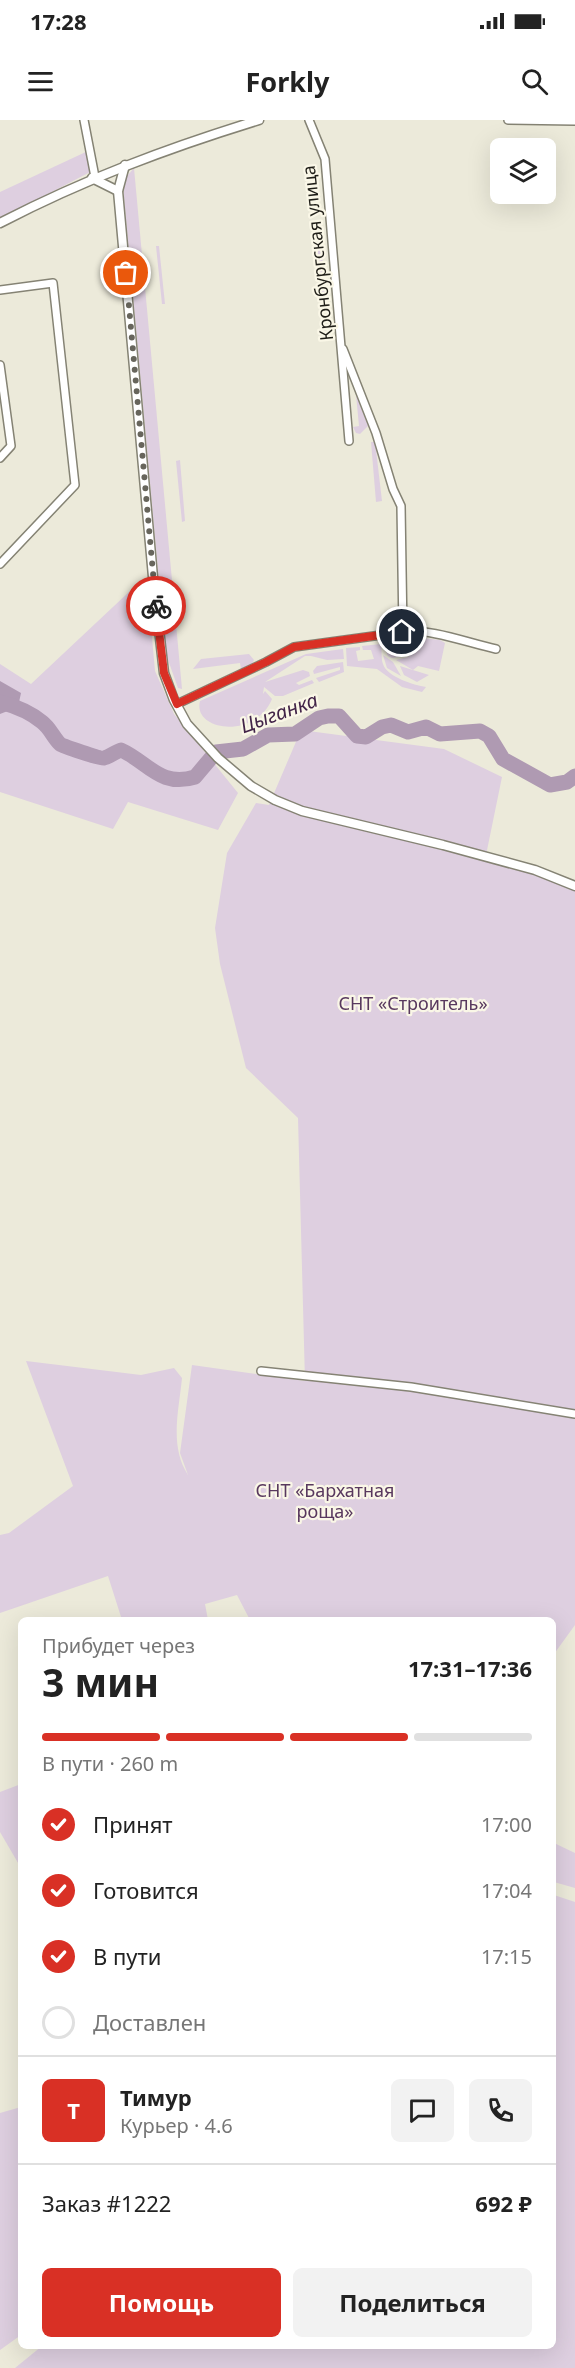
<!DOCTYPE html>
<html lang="ru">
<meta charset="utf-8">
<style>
:root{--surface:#fff;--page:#f2f2f2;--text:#222;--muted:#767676;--line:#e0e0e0;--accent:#d93025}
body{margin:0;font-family:"Noto Sans",sans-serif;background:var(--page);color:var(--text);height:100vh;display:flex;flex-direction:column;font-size:22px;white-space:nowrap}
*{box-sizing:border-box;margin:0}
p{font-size:20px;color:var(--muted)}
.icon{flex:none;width:33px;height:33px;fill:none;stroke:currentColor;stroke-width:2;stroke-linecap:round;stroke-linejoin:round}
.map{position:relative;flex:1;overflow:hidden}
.side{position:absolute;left:18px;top:1497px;width:538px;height:732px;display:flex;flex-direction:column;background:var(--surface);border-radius:9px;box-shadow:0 6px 24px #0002}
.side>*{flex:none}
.tools{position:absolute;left:490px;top:18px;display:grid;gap:12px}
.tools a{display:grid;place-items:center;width:66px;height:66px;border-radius:9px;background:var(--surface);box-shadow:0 6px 24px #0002;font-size:30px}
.pin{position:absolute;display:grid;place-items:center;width:51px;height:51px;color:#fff;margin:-26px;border:3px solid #fff;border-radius:50%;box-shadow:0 2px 6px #0007}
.courier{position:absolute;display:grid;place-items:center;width:60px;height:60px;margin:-30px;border:4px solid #d93025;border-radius:50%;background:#fff;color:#222;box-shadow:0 2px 8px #0007}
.overview em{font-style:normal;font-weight:700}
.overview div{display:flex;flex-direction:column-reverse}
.overview{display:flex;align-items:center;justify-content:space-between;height:102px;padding:0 24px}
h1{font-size:39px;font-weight:700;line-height:45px}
.bar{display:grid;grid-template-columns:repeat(4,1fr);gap:9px 6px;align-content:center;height:72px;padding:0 24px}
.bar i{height:8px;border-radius:4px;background:var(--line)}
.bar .current{background:var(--accent)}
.bar p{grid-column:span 4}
.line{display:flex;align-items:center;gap:15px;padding:0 24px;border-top:2px solid var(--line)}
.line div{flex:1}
.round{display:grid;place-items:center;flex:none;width:63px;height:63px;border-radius:9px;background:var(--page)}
ol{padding:0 24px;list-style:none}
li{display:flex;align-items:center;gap:18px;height:66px}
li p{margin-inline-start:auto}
li .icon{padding:6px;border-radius:50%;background:var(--accent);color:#fff;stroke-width:4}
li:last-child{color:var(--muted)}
li i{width:33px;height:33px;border:3px solid var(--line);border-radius:50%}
.action{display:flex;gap:12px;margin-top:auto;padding:12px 24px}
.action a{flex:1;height:69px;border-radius:9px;background:var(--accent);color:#fff;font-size:24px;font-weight:700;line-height:69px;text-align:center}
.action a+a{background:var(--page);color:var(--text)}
.status{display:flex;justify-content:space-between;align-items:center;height:42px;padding:0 30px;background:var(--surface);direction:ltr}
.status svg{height:16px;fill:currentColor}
header{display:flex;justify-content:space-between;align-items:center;height:78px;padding:0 24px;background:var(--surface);font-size:27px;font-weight:700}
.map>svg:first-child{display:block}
.green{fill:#decfe0}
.water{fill:#af9ab2}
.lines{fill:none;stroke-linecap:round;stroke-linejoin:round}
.river{stroke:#af9ab2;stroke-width:15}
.minor-casing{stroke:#858374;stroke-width:10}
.tertiary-casing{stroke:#858374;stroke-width:11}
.minor{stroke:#fff;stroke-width:7}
.tertiary{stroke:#fff;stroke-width:8}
.done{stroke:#67655c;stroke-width:6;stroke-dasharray:0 10.8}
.route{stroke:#d93025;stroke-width:8}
.labels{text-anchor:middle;stroke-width:4.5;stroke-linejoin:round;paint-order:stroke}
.street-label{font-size:18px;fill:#1f1e18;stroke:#faf7e7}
.park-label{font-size:18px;fill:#58385e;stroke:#faf7e7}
.water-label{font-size:20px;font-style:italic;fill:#422448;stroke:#faf7e7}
</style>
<div class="status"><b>17:28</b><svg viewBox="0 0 49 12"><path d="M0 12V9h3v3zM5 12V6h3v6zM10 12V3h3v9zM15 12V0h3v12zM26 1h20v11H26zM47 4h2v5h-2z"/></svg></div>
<header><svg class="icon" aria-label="menu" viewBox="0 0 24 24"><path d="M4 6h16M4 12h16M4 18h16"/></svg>Forkly<svg class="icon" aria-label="search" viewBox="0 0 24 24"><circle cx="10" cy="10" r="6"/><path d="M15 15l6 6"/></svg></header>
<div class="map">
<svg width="575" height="2248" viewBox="0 0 575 2248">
<rect width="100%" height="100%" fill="#eceada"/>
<!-- green -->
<g class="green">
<polygon points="90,30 94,50 0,99 0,72"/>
<polygon points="134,48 182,569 178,568 167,537 163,505 124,77 123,61"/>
<polygon points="320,114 326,175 321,175 315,119"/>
<polygon points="156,126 159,126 165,184 162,184"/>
<polygon points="356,275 368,306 360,314 356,313 353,307 359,306"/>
<polygon points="371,322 374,322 376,330 382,381 376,382"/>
<polygon points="180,340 185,401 182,402 176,341"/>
<polygon points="147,462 155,551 174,594 238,673 218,710 128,682 113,709 0,672 0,544 31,564 130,471"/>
<polygon points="423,518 440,520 445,523 439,551 418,546 413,550 396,540 408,537 409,535 392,538 388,536 383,525"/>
<path d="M 381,524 C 382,531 381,539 383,544 C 387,557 414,565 426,567 L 422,572 L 402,567 L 377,549 L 347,546 L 346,528 L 360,527 L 360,530 L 356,531 L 358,541 L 374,539 L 371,530 L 363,530 L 362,526 Z"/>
<path d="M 343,529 L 344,539 L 327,540 L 311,536 L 305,536 L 265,562 L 303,550 L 309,552 L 310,556 L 296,563 L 299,565 L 312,560 L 314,563 L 283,576 L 275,576 L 264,567 L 263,574 L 265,571 L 272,579 C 255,620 192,611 200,581 L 306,534 Z"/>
<polygon points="249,534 254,540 252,544 241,549 240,543 193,549 201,539"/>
<polygon points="383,535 393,542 401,556 387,548"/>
<polygon points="343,542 344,552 319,562 316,558 340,550 340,547 314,554 313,551 317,546"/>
<polygon points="400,546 429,555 417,562 404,555"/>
<path d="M 301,610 L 444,629 L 502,657 L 485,740 L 575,765 L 575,1505 L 554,1534 L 554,1500 L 250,1500 L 237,1475 L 205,1484 L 208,1500 L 122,1500 L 108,1456 L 0,1493 L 0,1415 L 9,1413 L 73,1366 L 26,1241 L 141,1255 L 174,1248 L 182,1258 C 179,1290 169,1326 188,1355 L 180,1333 L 192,1245 L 305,1261 L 298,998 L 246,948 L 220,844 L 215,808 L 227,733 L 256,683 L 269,685 Z"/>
<polygon points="21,1664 21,1748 0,1712 0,1672"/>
<polygon points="554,1723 575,1733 575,1768 554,1762"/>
<polygon points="554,1775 575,1782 575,2248 15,2248 42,2226 554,2226"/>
<polygon points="21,1987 21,2215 0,2230 0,1993"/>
</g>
<!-- water -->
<polygon class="water" points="0,561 21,573 18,587 0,594"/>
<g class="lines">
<!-- river -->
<path class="river" d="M 0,582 C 15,586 30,592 42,602 C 50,608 53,617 60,624 C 63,626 100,639 104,638 C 109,637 115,632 121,630 C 148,642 160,668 195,657 L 216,632 L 243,629 L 268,615 L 295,614 L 319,598 L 328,596 L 339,596 L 357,616 L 366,617 L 382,607 L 391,605 L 408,612 L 426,607 L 440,614 L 480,611 L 489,616 L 503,639 L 550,665 L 567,662 L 575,656"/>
<defs>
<g id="minor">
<polyline points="84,0 95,57"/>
<polyline points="309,0 325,39 349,321"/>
<polyline points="508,0 575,1"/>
<polyline points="0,170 53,163 75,365 0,444"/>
<polyline points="0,245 11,326 0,338"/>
<path d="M 403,512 C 430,508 468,523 496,529"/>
<polyline points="177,584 266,542 294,527 403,512 401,386 393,369 376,313 343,229"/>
<polyline points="261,1251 411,1267 575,1294"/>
</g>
<g id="tertiary">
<polyline points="125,45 118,71 153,457 164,553 174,580 187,604 218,638 251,666 275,680 302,691 443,725 535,750 575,766"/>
<polyline points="92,58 118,71"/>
<path d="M 0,103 C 85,59 168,28 259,0"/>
</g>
</defs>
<!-- minor casing -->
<use href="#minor" class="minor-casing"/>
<!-- tertiary casing -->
<use href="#tertiary" class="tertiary-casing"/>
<!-- minor -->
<use href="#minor" class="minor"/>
<!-- tertiary -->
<use href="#tertiary" class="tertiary"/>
</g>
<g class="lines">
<!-- done -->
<polyline class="done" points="126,153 156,486"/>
<!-- route -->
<polyline class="route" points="156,486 164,553 177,584 266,542 294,527 402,512"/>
</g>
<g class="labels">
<!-- street labels -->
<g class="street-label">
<text transform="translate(318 133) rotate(-96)" y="6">Кронбургская улица</text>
</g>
<!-- park labels -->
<g class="park-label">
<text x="413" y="890">СНТ «Строитель»</text>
<text x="325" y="1377">СНТ «Бархатная<tspan x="325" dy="21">роща»</tspan></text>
</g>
<!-- water labels -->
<g class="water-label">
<text transform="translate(279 593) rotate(-20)" y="7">Цыганка</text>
</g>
</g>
</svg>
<div class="tools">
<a><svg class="icon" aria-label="layers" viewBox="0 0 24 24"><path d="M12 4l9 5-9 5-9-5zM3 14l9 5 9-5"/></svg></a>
</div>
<div class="pin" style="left:126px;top:153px;background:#ea580c"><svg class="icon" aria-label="bag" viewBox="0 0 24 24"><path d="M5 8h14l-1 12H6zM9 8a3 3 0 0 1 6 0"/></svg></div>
<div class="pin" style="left:402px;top:512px;background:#1f2937"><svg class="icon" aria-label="home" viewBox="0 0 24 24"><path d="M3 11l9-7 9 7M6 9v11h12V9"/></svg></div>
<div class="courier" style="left:156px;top:486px"><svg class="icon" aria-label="bike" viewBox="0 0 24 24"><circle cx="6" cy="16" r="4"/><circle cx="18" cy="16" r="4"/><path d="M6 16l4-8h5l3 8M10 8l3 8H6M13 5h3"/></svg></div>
<section class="side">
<div class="overview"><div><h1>3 мин</h1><p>Прибудет через</p></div><em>17:31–17:36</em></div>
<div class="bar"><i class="current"></i><i class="current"></i><i class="current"></i><i></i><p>В пути · 260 m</p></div>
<ol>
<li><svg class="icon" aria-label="check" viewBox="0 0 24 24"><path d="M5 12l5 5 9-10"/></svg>Принят<p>17:00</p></li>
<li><svg class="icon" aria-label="check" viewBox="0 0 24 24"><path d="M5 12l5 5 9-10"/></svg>Готовится<p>17:04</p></li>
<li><svg class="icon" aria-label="check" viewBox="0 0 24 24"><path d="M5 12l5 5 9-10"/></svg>В пути<p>17:15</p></li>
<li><i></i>Доставлен</li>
</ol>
<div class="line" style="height:108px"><b class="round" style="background:var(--accent);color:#fff">Т</b><div><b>Тимур</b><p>Курьер · 4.6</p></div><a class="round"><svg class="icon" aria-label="chat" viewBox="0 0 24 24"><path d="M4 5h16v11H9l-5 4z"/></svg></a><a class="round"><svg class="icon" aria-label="phone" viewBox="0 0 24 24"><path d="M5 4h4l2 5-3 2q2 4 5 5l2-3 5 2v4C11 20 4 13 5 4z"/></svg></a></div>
<div class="line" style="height:78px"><div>Заказ #1222</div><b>692 ₽</b></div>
<div class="action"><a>Помощь</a><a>Поделиться</a></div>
</section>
</div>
